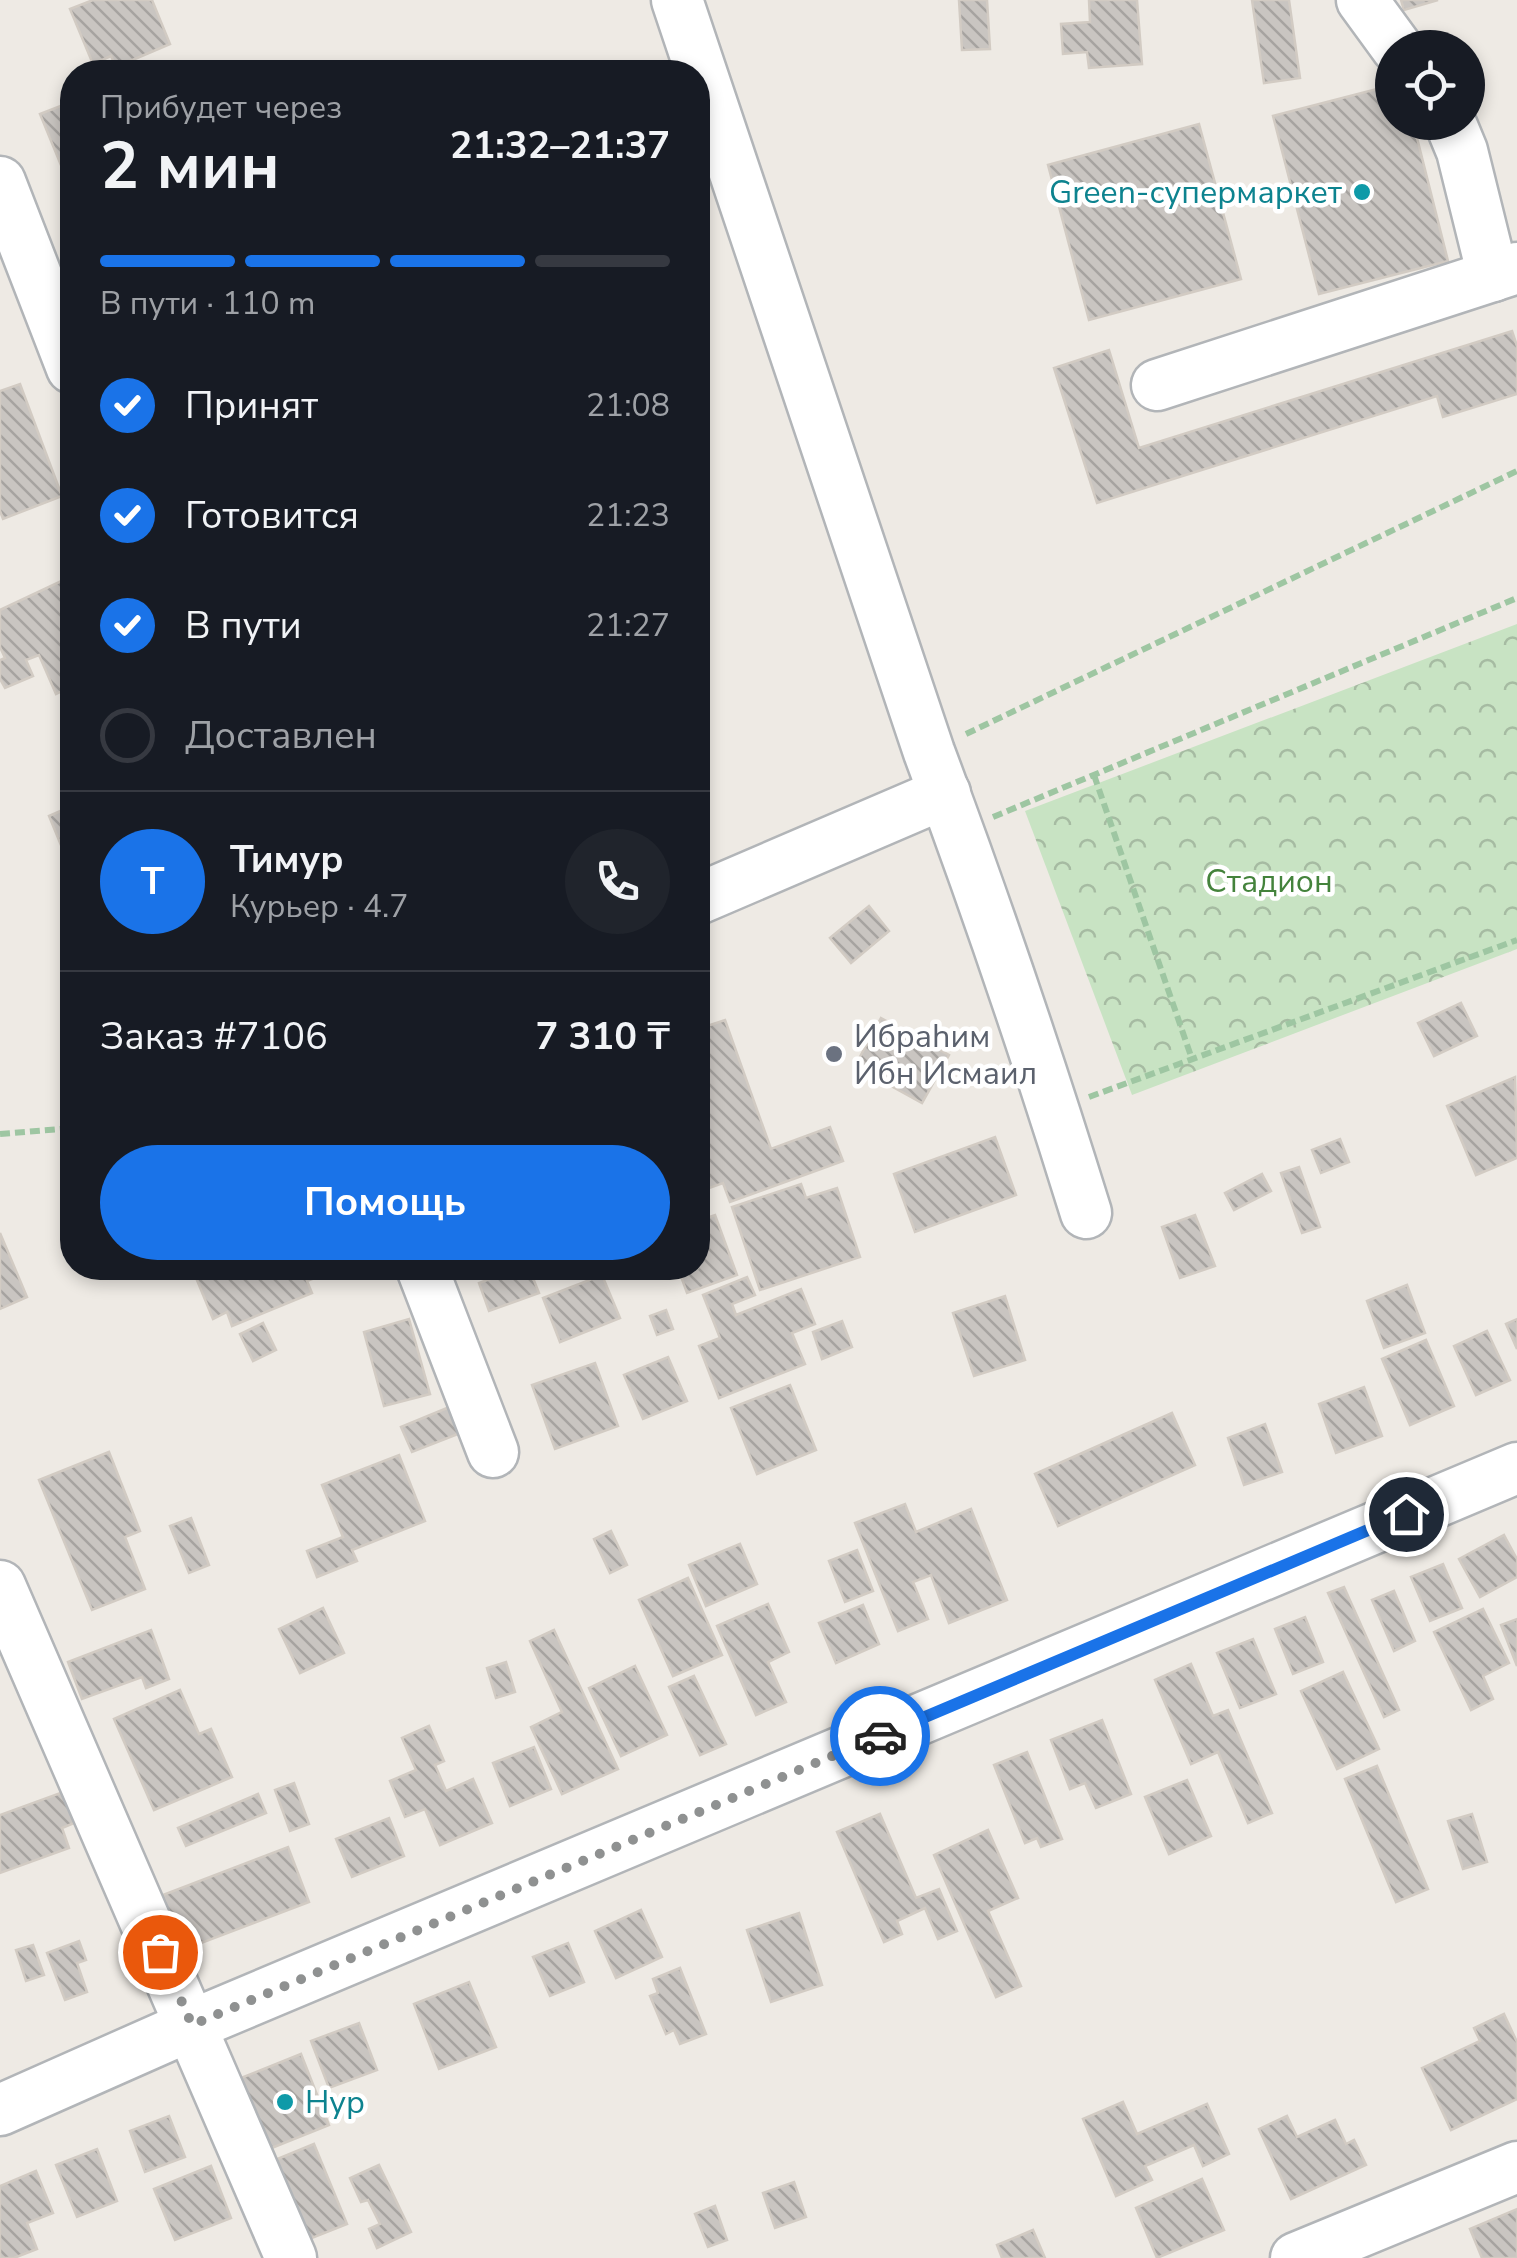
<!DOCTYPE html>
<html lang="ru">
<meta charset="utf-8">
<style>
:root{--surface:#171b24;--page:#20242c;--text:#f1f3f6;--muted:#9ea1a6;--line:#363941;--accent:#1a73e8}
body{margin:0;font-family:"Nunito Sans",sans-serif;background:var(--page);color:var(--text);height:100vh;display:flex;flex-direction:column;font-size:38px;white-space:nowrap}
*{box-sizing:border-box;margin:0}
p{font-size:32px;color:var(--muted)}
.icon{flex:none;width:55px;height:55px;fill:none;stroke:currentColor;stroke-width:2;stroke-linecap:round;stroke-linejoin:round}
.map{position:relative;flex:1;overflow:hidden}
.sheet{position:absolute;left:60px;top:60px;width:650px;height:1220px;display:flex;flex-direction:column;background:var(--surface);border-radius:40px;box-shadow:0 5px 15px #0003}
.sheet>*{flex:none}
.tools{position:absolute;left:1375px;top:30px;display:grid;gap:20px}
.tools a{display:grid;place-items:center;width:110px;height:110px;border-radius:50%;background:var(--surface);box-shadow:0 5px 15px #0003;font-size:50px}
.pin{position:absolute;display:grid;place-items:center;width:85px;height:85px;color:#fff;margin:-42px;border:5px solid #fff;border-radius:50%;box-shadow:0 2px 10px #0007}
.courier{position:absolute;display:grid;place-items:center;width:100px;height:100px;margin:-50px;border:8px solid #1a73e8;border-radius:50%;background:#fff;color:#222;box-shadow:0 2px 12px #0007}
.summary em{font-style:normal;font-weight:700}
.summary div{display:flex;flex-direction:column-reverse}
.summary{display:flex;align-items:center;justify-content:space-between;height:170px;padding:0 40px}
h1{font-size:65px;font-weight:700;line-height:75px}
.bar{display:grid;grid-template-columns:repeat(4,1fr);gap:15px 10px;align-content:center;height:120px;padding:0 40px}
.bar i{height:12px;border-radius:8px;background:var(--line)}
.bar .current{background:var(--accent)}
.bar p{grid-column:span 4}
.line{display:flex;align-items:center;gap:25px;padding:0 40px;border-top:2px solid var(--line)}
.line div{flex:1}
.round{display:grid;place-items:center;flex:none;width:105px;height:105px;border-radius:52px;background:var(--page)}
ol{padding:0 40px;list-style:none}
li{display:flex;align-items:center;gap:30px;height:110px}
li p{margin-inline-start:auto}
li .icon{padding:10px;border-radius:50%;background:var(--accent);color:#fff;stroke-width:4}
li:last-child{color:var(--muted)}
li i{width:55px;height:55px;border:5px solid var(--line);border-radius:50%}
.cta{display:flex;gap:20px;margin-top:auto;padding:20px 40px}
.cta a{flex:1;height:115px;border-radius:60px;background:var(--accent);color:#fff;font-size:40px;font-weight:700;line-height:115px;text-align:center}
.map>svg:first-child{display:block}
.park{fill:url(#park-crowns)}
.building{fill:url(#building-back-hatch);stroke:#d2cbc3;stroke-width:2.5}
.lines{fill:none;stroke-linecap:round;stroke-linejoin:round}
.minor-casing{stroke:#b2b5b8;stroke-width:55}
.path{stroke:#9ec6a2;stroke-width:6;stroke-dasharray:10 5;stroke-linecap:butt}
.minor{stroke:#fff;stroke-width:50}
.done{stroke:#8f9191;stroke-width:10;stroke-dasharray:0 18}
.route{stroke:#1a73e8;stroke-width:12}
.culture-dot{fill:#0f9aa8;stroke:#fff;stroke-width:4}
.worship-dot{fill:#6b7280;stroke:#fff;stroke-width:4}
.labels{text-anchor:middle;stroke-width:9;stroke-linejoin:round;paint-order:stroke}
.culture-label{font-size:32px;fill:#0d838f;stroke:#fff;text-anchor:end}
.park-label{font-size:32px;fill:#44833c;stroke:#fff}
.worship-label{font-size:32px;fill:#5b616d;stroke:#fff;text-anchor:start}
</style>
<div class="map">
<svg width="1517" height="2258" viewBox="0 0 1517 2258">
<defs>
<pattern id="park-crowns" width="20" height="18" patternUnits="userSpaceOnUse" patternTransform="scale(2.5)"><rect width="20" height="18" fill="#c8e3c3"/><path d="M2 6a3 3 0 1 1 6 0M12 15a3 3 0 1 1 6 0" fill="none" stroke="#a6bba2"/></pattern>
<pattern id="building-back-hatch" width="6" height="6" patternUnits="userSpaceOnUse" patternTransform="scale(2.5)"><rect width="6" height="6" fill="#c9c5c1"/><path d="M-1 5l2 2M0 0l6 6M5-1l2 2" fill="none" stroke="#a6a3a0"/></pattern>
</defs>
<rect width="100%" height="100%" fill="#eeeae4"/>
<!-- park -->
<polygon class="park" points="1517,624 1517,949 1132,1095 1025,811"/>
<!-- building -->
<g class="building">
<polygon points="93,0 152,0 170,44 116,67 111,56 93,64 70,9"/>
<polygon points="959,0 987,0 990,49 962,50"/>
<polygon points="1089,0 1137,0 1142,64 1089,68 1087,52 1063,54 1061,24 1090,22"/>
<polygon points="1252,0 1289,0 1300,78 1264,83"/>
<polygon points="1401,0 1438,0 1404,10"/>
<polygon points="1392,85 1392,122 1413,122 1448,261 1319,294 1273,116"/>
<polygon points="71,102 72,106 72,192 40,114"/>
<polygon points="1199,124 1241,279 1089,320 1048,165"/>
<polygon points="1512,331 1517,346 1517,394 1443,417 1437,396 1097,503 1054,368 1109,350 1139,448"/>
<polygon points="20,384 62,496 3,519 0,511 0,391"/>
<polygon points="72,576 72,686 56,694 39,655 26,660 33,676 5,688 0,679 0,660 5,658 0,647 0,610"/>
<polygon points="72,806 72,872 49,816"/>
<polygon points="869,906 889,931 851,963 830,938"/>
<polygon points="1461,1003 1477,1036 1434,1056 1418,1023"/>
<polygon points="881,1018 949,1055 922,1103 855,1066"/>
<polygon points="725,1020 771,1149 830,1127 843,1161 730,1202 723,1183 698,1192 698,1029"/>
<polygon points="1515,1077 1517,1158 1476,1175 1447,1106"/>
<polygon points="995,1137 1016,1195 915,1232 894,1174"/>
<polygon points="1340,1139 1349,1162 1321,1173 1312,1150"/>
<polygon points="1299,1167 1320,1227 1302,1233 1281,1173"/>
<polygon points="1262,1174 1271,1191 1234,1210 1225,1193"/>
<polygon points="801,1184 806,1198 837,1188 860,1257 760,1290 732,1207"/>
<polygon points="715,1215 737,1275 687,1293 678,1268 698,1268 698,1221"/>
<polygon points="1195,1215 1215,1266 1180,1278 1162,1227"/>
<polygon points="0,1233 27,1297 0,1309"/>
<polygon points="192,1268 336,1268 337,1269 307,1281 312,1293 232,1326 227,1312 213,1319"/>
<polygon points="521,1268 529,1268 539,1293 489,1311 479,1283"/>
<polygon points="602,1275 620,1318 560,1342 543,1298"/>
<polygon points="747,1277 755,1295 732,1304 736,1315 801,1289 815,1324 792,1333 805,1364 719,1398 699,1346 720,1338 703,1295"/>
<polygon points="1407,1285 1425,1333 1384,1348 1367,1301"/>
<polygon points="1005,1296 1025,1360 974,1376 953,1313"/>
<polygon points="666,1310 673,1329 657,1335 650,1316"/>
<polygon points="409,1319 430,1394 384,1406 364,1332"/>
<polygon points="1517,1319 1517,1349 1506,1324"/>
<polygon points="842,1321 852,1347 822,1359 813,1332"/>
<polygon points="263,1323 276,1350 253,1361 240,1334"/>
<polygon points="1487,1331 1510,1380 1476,1395 1454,1346"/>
<polygon points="1426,1340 1454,1406 1410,1425 1382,1359"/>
<polygon points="668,1357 687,1401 643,1419 624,1375"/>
<polygon points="595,1363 618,1426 555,1449 532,1385"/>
<polygon points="790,1385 816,1450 757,1474 731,1408"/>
<polygon points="1364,1387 1382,1436 1336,1453 1319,1404"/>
<polygon points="452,1406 463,1432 412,1452 401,1427"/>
<polygon points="1172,1413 1195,1465 1058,1526 1035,1474"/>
<polygon points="1265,1424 1282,1472 1244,1485 1228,1438"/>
<polygon points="109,1452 140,1531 125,1537 145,1589 92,1610 39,1480"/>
<polygon points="399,1455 425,1521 352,1550 357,1561 317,1577 307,1551 343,1537 322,1485"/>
<polygon points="905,1504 916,1532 971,1509 1007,1600 949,1623 931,1575 913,1582 928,1619 898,1631 855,1523"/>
<polygon points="191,1518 209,1565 189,1573 170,1526"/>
<polygon points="611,1531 627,1565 610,1573 594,1539"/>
<polygon points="1504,1535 1517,1559 1517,1577 1480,1597 1459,1559"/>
<polygon points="740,1544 757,1584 706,1606 689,1565"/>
<polygon points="857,1550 873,1591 845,1602 829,1561"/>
<polygon points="1443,1564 1462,1608 1430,1621 1411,1577"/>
<polygon points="688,1578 722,1655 673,1676 639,1600"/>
<polygon points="1344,1587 1399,1710 1384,1717 1328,1593"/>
<polygon points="1394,1591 1415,1641 1394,1651 1372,1600"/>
<polygon points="768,1604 789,1652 768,1662 786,1702 756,1715 717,1626"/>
<polygon points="863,1605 879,1644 836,1663 819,1623"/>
<polygon points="323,1608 344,1653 300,1673 279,1629"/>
<polygon points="1483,1609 1509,1663 1483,1676 1493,1699 1471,1710 1434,1632"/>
<polygon points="1305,1617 1323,1662 1293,1674 1275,1629"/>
<polygon points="1517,1619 1517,1666 1501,1625"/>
<polygon points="151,1630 169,1679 146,1688 142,1677 82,1699 68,1662"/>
<polygon points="554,1630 618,1769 562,1794 531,1727 562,1712 530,1641"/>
<polygon points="1253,1639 1276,1694 1240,1708 1217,1653"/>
<polygon points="506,1662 515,1692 496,1698 487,1668"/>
<polygon points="1191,1664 1213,1716 1228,1710 1272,1813 1248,1823 1218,1752 1191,1764 1155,1680"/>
<polygon points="635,1666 667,1735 621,1756 589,1688"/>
<polygon points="1343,1672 1379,1749 1337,1769 1301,1691"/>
<polygon points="694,1676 726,1744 700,1755 669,1687"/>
<polygon points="180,1690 199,1734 211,1729 232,1777 154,1810 114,1719"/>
<polygon points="1102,1720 1131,1794 1096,1808 1085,1783 1070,1789 1051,1740"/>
<polygon points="429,1726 444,1761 435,1765 446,1791 473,1779 492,1823 440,1845 425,1809 405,1817 390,1781 416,1770 402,1738"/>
<polygon points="534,1747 551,1789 510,1806 493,1763"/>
<polygon points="1027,1752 1062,1839 1041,1847 1037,1838 1025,1843 994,1765"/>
<polygon points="1377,1766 1428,1889 1396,1902 1345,1779"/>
<polygon points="1187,1780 1211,1836 1169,1854 1145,1797"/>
<polygon points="294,1783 309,1824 290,1831 275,1790"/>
<polygon points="63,1792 74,1823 62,1828 69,1848 0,1873 0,1815"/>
<polygon points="258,1794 266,1813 186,1846 178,1828"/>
<polygon points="880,1814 916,1898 939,1889 957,1931 938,1939 925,1908 897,1921 902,1934 884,1942 837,1832"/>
<polygon points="1472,1814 1487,1862 1463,1869 1448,1821"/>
<polygon points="389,1818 404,1856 352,1877 336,1839"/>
<polygon points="988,1830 1018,1898 988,1911 1021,1986 996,1997 934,1855"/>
<polygon points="288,1847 309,1902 183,1950 163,1895"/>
<polygon points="641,1910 662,1957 616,1978 595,1931"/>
<polygon points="799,1913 822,1985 771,2002 747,1930"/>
<polygon points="79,1941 86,1960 77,1963 87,1992 65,2000 47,1953"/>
<polygon points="568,1943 584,1982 550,1996 533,1957"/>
<polygon points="33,1945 44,1975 26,1981 16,1950"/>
<polygon points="680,1968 706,2034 680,2044 674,2030 666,2034 650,1996 658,1993 653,1979"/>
<polygon points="469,1982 496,2047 439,2069 414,2004"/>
<polygon points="1504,2014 1517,2042 1517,2099 1451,2130 1422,2068 1480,2041 1474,2028"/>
<polygon points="359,2023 377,2070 329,2088 311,2041"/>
<polygon points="301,2054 329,2125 269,2149 241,2078"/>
<polygon points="1123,2102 1137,2134 1207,2104 1229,2154 1203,2166 1194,2145 1145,2166 1152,2180 1116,2196 1083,2119"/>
<polygon points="169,2116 185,2157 145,2172 130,2131"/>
<polygon points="1287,2116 1297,2137 1335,2120 1346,2144 1354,2140 1366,2165 1291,2199 1259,2129"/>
<polygon points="314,2144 347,2224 307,2240 275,2160"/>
<polygon points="97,2149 117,2201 77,2217 56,2165"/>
<polygon points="379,2165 411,2232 377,2248 369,2229 380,2224 368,2200 361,2202 350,2178"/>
<polygon points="211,2166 231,2218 175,2240 154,2189"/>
<polygon points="36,2171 53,2213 27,2223 37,2249 14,2258 0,2258 0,2186"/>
<polygon points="1202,2179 1224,2230 1157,2258 1136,2208"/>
<polygon points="794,2182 806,2217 775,2228 763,2193"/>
<polygon points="715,2206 727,2240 708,2247 695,2214"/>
<polygon points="1517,2209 1517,2258 1482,2258 1470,2229"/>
<polygon points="1033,2230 1045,2258 1002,2258 997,2245"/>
</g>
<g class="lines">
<defs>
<g id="minor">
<path d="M 677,0 L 929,752 C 986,904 1038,1058 1086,1213"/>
<polyline points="1362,0 1397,48"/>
<polyline points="1450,122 1462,151 1493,276"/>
<polyline points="0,182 72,368"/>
<polyline points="1157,385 1517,268"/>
<polyline points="698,899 945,793"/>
<polyline points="422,1268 493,1452"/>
<polyline points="0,1586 291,2258"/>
<polyline points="0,2110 192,2025 1517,1468"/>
<polyline points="1296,2258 1517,2167"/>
</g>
</defs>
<!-- minor casing -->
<use href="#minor" class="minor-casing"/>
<!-- path -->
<g class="path">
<polyline points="966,734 1517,471"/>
<polyline points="1094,775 1192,1059"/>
<polyline points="993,817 1517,598"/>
<polyline points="1089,1097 1517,940"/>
<polyline points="0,1134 72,1128"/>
</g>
<!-- minor -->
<use href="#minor" class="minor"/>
</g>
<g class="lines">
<!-- done -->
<polyline class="done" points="160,1952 192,2025 880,1736"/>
<!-- route -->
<polyline class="route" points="880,1736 1406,1514"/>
</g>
<!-- markers -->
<g class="culture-dot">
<circle cx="1362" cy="192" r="10"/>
<circle cx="285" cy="2102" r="10"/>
</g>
<circle class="worship-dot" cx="834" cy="1054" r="10"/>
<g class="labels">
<!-- culture labels -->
<g class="culture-label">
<text x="1342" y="203">Green-супермаркет</text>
<text x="305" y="2113" text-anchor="start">Нур</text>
</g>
<!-- park labels -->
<g class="park-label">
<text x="1269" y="892">Стадион</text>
</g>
<!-- worship labels -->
<g class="worship-label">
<text x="854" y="1047">Ибраһим<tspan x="854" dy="37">Ибн Исмаил</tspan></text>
</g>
</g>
</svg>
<div class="tools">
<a><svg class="icon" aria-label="locate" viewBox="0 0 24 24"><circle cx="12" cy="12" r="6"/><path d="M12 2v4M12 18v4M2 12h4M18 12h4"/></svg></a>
</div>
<div class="pin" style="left:160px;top:1952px;background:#ea580c"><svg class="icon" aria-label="bag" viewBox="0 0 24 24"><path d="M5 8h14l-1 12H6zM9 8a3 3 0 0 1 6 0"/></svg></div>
<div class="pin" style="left:1406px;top:1514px;background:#1f2937"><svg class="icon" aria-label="home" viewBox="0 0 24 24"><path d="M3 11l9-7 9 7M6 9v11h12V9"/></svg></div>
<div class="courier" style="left:880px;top:1736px"><svg class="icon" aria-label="car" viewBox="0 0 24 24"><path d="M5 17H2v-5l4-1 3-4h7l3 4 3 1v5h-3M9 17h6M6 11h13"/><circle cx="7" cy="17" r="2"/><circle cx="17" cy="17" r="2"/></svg></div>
<section class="sheet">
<div class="summary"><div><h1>2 мин</h1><p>Прибудет через</p></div><em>21:32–21:37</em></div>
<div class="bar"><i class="current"></i><i class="current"></i><i class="current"></i><i></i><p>В пути · 110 m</p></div>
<ol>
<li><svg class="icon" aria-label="check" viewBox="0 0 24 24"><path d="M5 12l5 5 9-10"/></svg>Принят<p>21:08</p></li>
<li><svg class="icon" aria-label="check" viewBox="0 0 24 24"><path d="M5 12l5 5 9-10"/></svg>Готовится<p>21:23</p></li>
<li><svg class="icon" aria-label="check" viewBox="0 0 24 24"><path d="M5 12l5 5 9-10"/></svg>В пути<p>21:27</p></li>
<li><i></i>Доставлен</li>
</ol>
<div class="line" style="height:180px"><b class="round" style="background:var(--accent);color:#fff">Т</b><div><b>Тимур</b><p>Курьер · 4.7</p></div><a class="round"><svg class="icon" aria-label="phone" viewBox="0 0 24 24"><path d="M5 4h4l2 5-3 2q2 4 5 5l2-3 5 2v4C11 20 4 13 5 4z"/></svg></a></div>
<div class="line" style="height:130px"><div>Заказ #7106</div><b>7 310 ₸</b></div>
<div class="cta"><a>Помощь</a></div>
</section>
</div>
